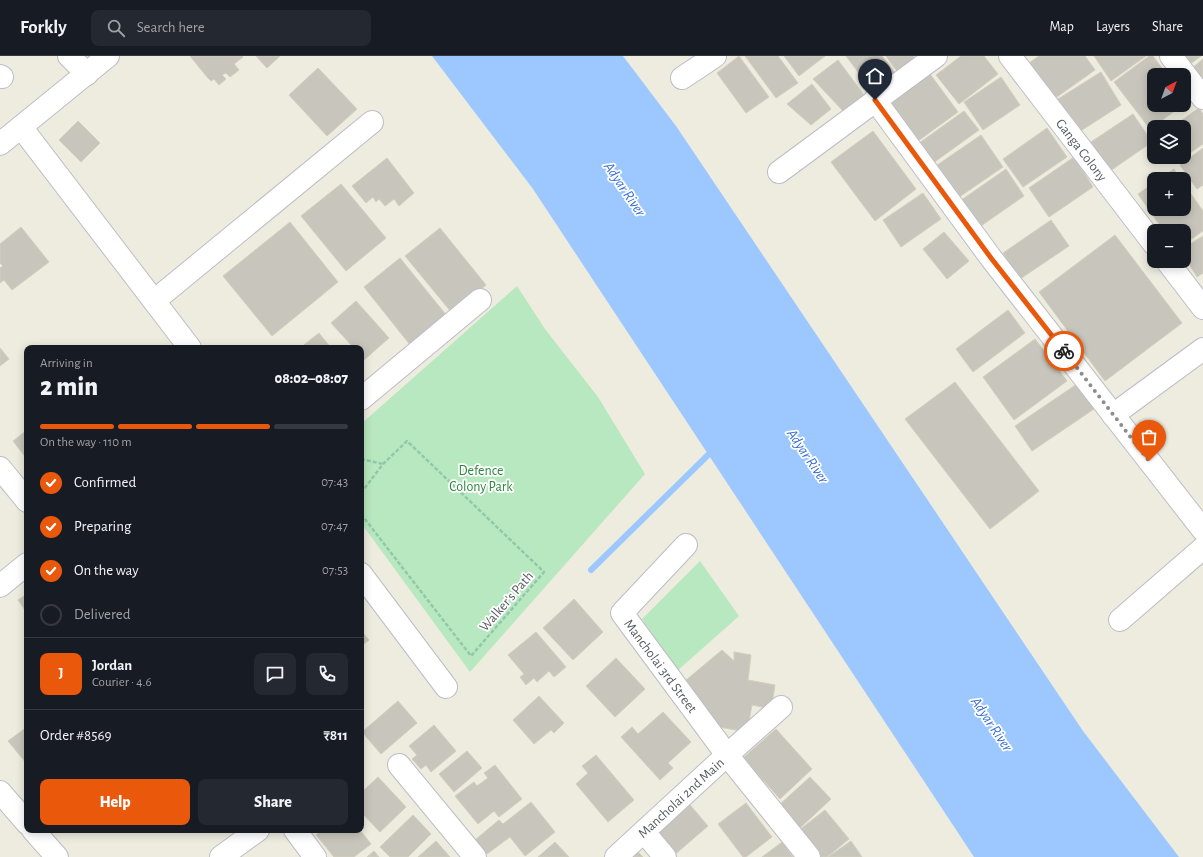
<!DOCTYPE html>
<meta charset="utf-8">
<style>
:root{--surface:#171b24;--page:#242831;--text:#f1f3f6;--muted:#9ea1a6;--line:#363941;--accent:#ea580c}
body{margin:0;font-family:"Alegreya Sans",sans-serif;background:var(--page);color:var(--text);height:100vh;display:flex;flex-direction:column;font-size:15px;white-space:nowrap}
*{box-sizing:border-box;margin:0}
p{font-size:13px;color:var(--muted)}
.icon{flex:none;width:22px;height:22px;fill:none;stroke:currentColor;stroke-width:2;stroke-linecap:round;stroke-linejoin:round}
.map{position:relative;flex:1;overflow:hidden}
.drawer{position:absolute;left:24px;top:289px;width:340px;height:488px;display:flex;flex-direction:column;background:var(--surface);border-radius:8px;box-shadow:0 2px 10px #0003}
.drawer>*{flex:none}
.needle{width:26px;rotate:41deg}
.tools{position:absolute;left:1147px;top:12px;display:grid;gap:8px}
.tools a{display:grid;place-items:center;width:44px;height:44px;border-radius:8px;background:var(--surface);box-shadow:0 2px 10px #0003;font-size:20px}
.pin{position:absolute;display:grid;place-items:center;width:34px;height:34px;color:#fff;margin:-41px -17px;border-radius:50% 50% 50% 0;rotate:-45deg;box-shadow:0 0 4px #0007}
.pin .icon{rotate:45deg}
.courier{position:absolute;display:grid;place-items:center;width:40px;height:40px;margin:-20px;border:3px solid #ea580c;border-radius:50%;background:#fff;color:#222;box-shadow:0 1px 5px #0007}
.overview em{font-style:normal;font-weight:800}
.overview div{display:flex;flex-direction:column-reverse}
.overview{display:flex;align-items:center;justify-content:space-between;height:68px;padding:0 16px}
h1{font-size:26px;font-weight:800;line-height:30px}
.bar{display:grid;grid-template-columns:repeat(4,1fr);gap:6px 4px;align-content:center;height:48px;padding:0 16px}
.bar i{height:5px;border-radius:3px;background:var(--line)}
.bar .selected{background:var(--accent)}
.bar p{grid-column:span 4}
.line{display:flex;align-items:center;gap:10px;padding:0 16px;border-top:1px solid var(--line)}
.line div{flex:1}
.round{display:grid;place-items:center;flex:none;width:42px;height:42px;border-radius:8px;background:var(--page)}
ol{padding:0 16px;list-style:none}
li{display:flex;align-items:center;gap:12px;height:44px}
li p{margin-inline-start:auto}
li .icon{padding:4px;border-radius:50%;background:var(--accent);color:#fff;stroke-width:4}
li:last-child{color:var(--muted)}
li i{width:22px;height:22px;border:2px solid var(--line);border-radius:50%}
.primary-button{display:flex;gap:8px;margin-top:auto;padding:8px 16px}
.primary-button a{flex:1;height:46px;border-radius:8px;background:var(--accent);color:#fff;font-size:16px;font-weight:800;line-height:46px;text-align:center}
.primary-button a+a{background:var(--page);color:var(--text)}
header{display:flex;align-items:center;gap:24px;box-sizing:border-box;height:56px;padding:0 20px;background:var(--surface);border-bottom:1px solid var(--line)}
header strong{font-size:19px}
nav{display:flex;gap:22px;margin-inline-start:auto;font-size:14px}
.search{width:280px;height:36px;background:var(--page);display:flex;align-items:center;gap:10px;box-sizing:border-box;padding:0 14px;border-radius:8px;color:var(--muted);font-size:15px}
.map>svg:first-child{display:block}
.green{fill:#b8e8bf}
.water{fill:#9dc8ff}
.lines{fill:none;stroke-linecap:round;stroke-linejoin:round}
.stream{stroke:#9dc8ff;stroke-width:6}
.building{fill:#c8c6bc;stroke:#d2cebd}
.minor-casing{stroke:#bdbec5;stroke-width:24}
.path{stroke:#91c9a8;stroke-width:2.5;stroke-dasharray:4 2;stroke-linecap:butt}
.minor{stroke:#fff;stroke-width:22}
.done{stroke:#8c8e8e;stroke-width:4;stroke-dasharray:0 7.2}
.route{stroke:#ea580c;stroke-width:5}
.labels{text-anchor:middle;stroke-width:3.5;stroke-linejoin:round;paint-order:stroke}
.street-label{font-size:14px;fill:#585b62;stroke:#fff}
.park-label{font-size:14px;fill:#2c863c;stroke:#fff}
.water-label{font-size:15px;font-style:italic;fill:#356ccd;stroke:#fff}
</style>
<header>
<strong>Forkly</strong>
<div class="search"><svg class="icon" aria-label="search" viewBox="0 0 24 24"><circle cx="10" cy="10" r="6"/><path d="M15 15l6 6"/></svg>Search here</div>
<nav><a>Map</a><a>Layers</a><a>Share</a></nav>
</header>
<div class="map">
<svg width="1203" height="801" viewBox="0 0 1203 801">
<rect width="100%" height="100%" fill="#edecdf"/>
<!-- green -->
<g class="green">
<polygon points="517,230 545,273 598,341 645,418 470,616 361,467 361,368"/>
<polygon points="700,505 739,560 677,615 642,563"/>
</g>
<!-- water -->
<polygon class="water" points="432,0 623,0 676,70 1083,675 1179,801 974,801 533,133"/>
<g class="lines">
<!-- stream -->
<polyline class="stream" points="591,514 708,399"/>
</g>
<!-- building -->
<g class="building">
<polygon points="190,0 242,0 243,1 234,8 239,14 230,21 226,17 222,19 226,23 219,29 214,23 211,25 207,21"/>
<polygon points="256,0 280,0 267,12"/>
<polygon points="739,0 769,41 746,57 717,17"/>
<polygon points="745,0 778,0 798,27 776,42"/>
<polygon points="784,0 825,0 799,20"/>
<polygon points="846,0 882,0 899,22 876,40"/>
<polygon points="886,0 913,0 918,8 901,21"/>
<polygon points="961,0 984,0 998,18 959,48 936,19"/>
<polygon points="1039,0 1085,0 1095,14 1054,43 1029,7"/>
<polygon points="1094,0 1146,0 1111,25"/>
<polygon points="1149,0 1153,0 1167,19 1154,19 1154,49 1183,49 1150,73 1114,26"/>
<polygon points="1183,0 1201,0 1189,9"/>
<polygon points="1203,3 1203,27 1191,13"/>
<polygon points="838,4 864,39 843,55 813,23"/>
<polygon points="318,12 357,53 327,80 289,39"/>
<polygon points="1101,16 1121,49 1079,76 1058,43"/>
<polygon points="930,18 958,56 911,90 883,52"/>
<polygon points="1001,21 1020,49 983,74 964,46"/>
<polygon points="812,28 831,53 811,69 787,48"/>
<polygon points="1199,52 1203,58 1203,88 1184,101 1184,71 1172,71"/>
<polygon points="964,55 979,74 929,110 915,90"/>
<polygon points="1133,58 1152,86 1110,115 1091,86"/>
<polygon points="78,65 100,87 81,106 59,84"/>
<polygon points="1047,72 1067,101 1023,131 1003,103"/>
<polygon points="873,75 916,133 875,165 831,106"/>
<polygon points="981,79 1003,111 952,146 930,114"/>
<polygon points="1203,92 1203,129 1197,133 1180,109"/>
<polygon points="1074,101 1093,131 1049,161 1029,132"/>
<polygon points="387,102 414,137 399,150 394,143 385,150 379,143 376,146 373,141 366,147 352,130"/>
<polygon points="1006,113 1024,140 978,172 960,145"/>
<polygon points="1174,113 1180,123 1160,123"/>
<polygon points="1154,127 1154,153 1184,153 1184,128 1203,155 1203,175 1184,188 1184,175 1164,175 1138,138"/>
<polygon points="341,128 386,182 346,215 301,160"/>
<polygon points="923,137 941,163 901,191 883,164"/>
<polygon points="1051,164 1069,190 1020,223 1003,197"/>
<polygon points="290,166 338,226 272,280 223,220"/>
<polygon points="21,171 49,206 12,234 4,224 0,227 0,212 3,210 0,207 0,188"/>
<polygon points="440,172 486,229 452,257 405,200"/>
<polygon points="944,176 969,205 947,223 923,193"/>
<polygon points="1115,179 1182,267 1105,325 1039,236"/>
<polygon points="1203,180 1203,217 1197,221 1184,200 1184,192"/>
<polygon points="400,202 447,260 411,290 364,231"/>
<polygon points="356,245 389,282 364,304 361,300 361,292 354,292 331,267"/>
<polygon points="1008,254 1025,277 973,316 956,293"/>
<polygon points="319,277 331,292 300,292"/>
<polygon points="1035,283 1067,325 1014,364 983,321"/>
<polygon points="0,292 9,303 0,310"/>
<polygon points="955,326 1039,435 990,473 905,363"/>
<polygon points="1077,328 1094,353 1032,395 1015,370"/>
<polygon points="27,374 27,403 13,385"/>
<polygon points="27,538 27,557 18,544"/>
<polygon points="574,543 603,576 573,604 543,572"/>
<polygon points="361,575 369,584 361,590"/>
<polygon points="536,576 566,611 554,621 549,615 537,626 534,622 526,629 520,621 524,618 508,599"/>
<polygon points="722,594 734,605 734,596 751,599 748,624 775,629 771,653 752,649 747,676 719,671 685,625"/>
<polygon points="616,602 645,633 615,661 586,630"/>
<polygon points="539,640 564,667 554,677 551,674 534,688 513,664"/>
<polygon points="398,645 417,667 381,698 362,676"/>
<polygon points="663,656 691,686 668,707 673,712 660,724 621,681 632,671 638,678"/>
<polygon points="434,669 456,695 431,716 426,709 421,713 412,703 417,699 409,690"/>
<polygon points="27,671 27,708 8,685"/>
<polygon points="776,673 812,713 780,743 743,702"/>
<polygon points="467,695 482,712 454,736 439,718"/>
<polygon points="596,699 634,744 608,766 576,728 588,717 582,710"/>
<polygon points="495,709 522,743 499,761 494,755 478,768 455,740 474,726 477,730 488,722 484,717"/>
<polygon points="378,721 406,751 380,776 361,756 361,737"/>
<polygon points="810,721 831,743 799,773 778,750"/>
<polygon points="531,746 555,776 525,800 510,781 487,798 475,784 499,764 503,768"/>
<polygon points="746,747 772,781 746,801 743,801 718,768"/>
<polygon points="690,749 708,770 672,801 654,780"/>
<polygon points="825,754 849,783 827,801 819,801 798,775"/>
<polygon points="413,759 431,778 408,801 390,801 380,791"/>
<polygon points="322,774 360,774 371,788 354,801 334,801 316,779"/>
<polygon points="436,785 450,801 418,801"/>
<polygon points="851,785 862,801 828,801"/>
<polygon points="555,786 569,801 538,801"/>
<polygon points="782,786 793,801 762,801"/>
<polygon points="374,795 379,801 367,801"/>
<polygon points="637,795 643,801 630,801"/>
</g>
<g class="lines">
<defs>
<g id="minor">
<polyline points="69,0 87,18"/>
<path id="s1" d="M 1010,0 L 1154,188"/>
<polyline points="1171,0 1203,42"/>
<polyline points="0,20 2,21"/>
<polyline points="682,22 715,0"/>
<polyline points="875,44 991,202 1203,474"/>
<polyline points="21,71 190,292"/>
<polyline points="0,88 108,0"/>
<polyline points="779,116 936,0"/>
<polyline points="1167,205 1203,252"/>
<polyline points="154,245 372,66"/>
<polyline points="361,343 480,244"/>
<polyline points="1113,359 1203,293"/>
<polyline points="0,412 27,445"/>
<path id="s2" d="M 686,489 L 622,557 L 727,699 L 809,801"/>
<polyline points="361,518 446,631"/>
<polyline points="0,530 27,508"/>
<polyline points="1120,564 1203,492"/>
<polyline points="399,709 475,801"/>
<polyline points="0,736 27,767"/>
<polyline points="33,774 57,801"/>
<polyline points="295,774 315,801"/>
<polyline points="644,776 665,801"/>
<polyline points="221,801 258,774"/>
<path id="s3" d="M 616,801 L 727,699 L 781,651"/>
</g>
</defs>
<!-- minor casing -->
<use href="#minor" class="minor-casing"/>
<!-- path -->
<g class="path">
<polyline points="361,403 383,408"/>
<polyline points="361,437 383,408 407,385 544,516 471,600 361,458"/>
</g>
<!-- minor -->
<use href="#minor" class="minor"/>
</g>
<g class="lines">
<!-- done -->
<polyline class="done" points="1064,295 1149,405"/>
<!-- route -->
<polyline class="route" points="875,44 991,202 1064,295"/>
</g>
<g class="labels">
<!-- street labels -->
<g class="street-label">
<text dy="5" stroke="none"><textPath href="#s1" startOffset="118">Ganga Colony</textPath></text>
<text transform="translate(506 545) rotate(-49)" y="5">Walker's Path</text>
<text dy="5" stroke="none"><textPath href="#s2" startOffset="159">Mancholai 3rd Street</textPath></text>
<text dy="5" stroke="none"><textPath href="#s3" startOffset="88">Mancholai 2nd Main</textPath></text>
</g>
<!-- park labels -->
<g class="park-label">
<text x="481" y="419">Defence<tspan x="481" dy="16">Colony Park</tspan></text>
</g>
<!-- water labels -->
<g class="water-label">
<text transform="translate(625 133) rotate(56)" y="5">Adyar River</text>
<text transform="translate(808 400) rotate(56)" y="5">Adyar River</text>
<text transform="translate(992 668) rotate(56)" y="5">Adyar River</text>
</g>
</g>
</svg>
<div class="tools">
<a><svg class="needle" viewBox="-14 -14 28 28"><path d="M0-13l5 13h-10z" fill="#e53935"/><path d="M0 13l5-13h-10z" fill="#9ea1a6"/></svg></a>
<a><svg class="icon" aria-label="layers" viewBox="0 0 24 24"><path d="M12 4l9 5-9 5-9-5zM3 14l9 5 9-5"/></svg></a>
<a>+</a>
<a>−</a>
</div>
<div class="pin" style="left:1149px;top:405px;background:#ea580c"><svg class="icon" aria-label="bag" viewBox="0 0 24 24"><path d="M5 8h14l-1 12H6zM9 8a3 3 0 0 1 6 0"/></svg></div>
<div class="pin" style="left:875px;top:44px;background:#1f2937"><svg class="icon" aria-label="home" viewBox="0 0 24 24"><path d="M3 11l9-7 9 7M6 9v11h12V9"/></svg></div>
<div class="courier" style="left:1064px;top:295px"><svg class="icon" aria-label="bike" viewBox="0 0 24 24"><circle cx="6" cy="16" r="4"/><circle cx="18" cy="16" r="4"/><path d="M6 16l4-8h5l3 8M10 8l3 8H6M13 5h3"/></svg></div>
<section class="drawer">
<div class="overview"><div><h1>2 min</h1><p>Arriving in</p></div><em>08:02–08:07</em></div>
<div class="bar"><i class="selected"></i><i class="selected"></i><i class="selected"></i><i></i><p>On the way · 110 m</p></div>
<ol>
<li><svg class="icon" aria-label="check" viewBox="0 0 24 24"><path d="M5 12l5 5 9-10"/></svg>Confirmed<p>07:43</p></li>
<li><svg class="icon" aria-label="check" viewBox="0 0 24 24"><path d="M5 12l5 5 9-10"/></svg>Preparing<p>07:47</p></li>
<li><svg class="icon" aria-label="check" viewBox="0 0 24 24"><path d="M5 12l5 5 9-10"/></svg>On the way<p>07:53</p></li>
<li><i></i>Delivered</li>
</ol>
<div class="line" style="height:72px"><b class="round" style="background:var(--accent);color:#fff">J</b><div><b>Jordan</b><p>Courier · 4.6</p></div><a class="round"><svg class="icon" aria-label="chat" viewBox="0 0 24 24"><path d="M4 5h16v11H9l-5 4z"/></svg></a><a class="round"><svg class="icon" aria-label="phone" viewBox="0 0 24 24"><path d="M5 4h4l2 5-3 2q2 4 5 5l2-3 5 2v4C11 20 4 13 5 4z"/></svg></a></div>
<div class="line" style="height:52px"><div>Order #8569</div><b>₹811</b></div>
<div class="primary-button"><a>Help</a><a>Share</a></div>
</section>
</div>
